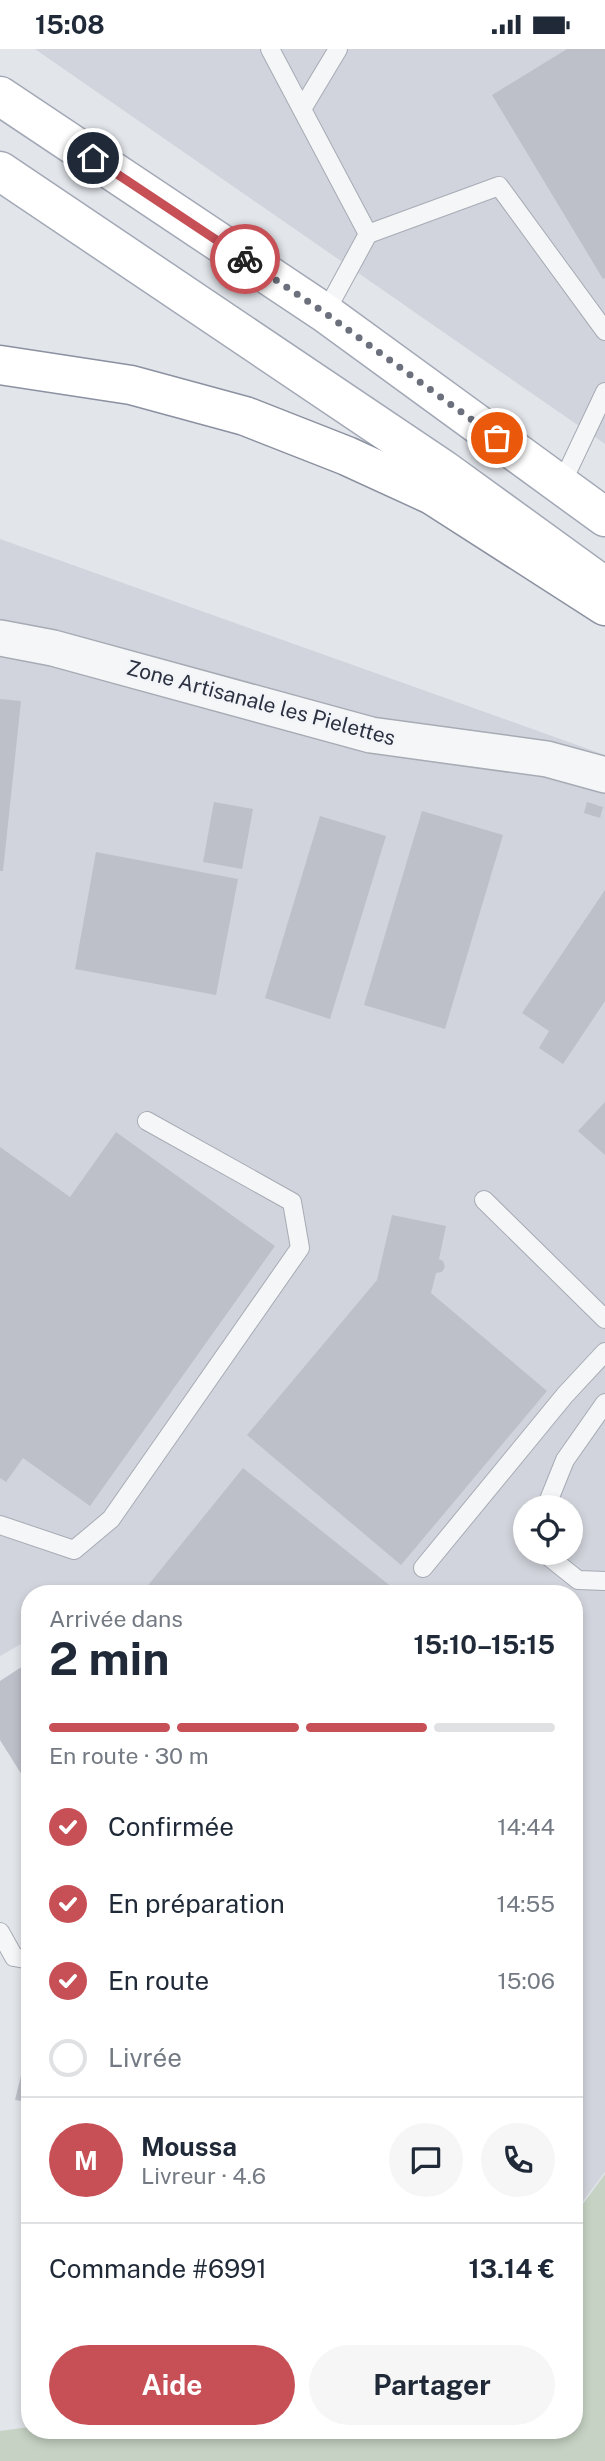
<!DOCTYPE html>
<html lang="fr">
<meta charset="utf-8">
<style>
:root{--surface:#fff;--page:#f6f6f7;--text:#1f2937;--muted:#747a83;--line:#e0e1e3;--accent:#c75057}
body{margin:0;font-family:"Public Sans",sans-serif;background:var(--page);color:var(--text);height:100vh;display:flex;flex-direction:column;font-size:26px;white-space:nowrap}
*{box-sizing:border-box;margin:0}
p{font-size:23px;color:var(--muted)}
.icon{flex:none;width:38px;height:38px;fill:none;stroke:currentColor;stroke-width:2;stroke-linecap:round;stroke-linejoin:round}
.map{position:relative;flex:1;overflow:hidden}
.panel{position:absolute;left:21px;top:1536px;width:562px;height:854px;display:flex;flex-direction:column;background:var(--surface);border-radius:28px;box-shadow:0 4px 10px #0003}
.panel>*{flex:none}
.tools{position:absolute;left:513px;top:1446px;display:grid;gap:14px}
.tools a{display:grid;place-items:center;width:70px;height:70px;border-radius:50%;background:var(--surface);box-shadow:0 4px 10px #0003;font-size:35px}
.pin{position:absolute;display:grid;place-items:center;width:60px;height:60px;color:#fff;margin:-30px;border:4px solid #fff;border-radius:50%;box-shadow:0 2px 7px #0007}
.courier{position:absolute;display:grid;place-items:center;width:70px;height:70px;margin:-35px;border:5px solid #c75057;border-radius:50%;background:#fff;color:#222;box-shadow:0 2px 9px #0007}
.summary em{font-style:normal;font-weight:700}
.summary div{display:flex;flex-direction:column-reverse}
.summary{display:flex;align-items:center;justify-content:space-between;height:119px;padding:0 28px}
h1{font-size:46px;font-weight:700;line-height:52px}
.bar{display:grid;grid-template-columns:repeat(4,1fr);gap:10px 7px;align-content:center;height:84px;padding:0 28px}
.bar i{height:9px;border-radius:5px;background:var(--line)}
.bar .on{background:var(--accent)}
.bar p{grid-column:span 4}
.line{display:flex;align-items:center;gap:18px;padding:0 28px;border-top:2px solid var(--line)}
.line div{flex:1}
.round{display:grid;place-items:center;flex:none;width:74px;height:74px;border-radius:37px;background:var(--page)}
ol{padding:0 28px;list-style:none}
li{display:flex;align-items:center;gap:21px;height:77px}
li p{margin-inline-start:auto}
li .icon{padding:7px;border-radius:50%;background:var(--accent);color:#fff;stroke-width:4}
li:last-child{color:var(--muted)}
li i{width:38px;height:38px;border:4px solid var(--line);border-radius:50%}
.cta{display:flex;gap:14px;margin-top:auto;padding:14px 28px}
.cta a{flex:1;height:80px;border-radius:42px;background:var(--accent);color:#fff;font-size:28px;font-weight:700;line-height:80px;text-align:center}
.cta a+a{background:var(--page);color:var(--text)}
.status{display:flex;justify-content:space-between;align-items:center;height:49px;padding:0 35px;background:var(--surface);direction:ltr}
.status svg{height:19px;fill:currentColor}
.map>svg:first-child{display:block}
.built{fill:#d1d4dc;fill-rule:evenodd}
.green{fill:#c6d3c4}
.building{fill:#bdc0c9}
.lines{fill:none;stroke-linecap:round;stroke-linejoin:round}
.service-casing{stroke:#a7abb4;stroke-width:20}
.minor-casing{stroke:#a7abb4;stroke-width:38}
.primary-casing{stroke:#a2a8b5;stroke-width:41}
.motorway-casing{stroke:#8b91a0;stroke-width:41}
.service{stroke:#f5f6f8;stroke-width:18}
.minor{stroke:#f5f6f8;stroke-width:35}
.primary{stroke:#fff;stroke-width:38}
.motorway{stroke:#fff;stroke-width:38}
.done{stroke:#6b707c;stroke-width:7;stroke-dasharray:0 12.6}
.route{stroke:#c75057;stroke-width:9}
.labels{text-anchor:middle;stroke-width:5;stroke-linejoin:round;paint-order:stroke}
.street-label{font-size:21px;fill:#2b3141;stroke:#f2f4f7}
</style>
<div class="status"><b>15:08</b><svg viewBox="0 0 49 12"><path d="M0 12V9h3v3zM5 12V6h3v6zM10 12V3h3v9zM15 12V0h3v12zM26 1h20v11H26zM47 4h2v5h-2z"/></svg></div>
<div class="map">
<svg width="605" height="2412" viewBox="0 0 605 2412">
<rect width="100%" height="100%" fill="#e2e5ea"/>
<!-- built -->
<g class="built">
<polygon points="35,0 605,0 605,395"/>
<path d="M 0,490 L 605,706 L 605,2123 L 574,2164 L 574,1545 L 30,1545 L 30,1590 L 0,1607 ZM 525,1458 L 570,1458 L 570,1503 L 525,1503 Z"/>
</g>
<!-- green -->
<polygon class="green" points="605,2125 605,2412 0,2412 0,2382 30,2378 30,2382 574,2382 574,2167"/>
<!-- building -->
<g class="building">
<polygon points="567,0 605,0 605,229 603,230 492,46"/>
<polygon points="0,650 21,652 3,822 0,822"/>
<polygon points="214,753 253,760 242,820 203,813"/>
<polygon points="587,753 603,758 600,769 584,764"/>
<polygon points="422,762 503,786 445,980 364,956"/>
<polygon points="320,767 386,787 330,970 265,949"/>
<polygon points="96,803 238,830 216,946 75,920"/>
<polygon points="605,841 605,952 563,1015 539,999 549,982 522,964"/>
<polygon points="605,1053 605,1106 578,1082"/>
<polygon points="116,1083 275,1197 90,1457 23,1409 6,1433 0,1429 0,1098 70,1148"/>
<polygon points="392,1166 446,1177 439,1210 443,1212 445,1218 442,1223 436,1224 431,1244 547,1342 401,1516 247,1386 377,1231"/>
<polygon points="243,1419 393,1539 388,1545 141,1545"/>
<polygon points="26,1615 30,1621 30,1733 27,1734 0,1691 0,1632"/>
<polygon points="27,2002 30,2002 30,2053 15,2051"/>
</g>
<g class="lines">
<defs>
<g id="service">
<polyline points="270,0 368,185 325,264"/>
<polyline points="302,60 338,0"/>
<polyline points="368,185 499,137 605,282"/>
<polyline points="561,436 605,343"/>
<polyline points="484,1151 605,1270"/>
<polyline points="546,1458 565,1411 605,1354"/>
<polyline points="0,1476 74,1501 111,1470 300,1199 292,1153 147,1072"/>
<polyline points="543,1503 578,1531 605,1532"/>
<polyline points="423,1519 565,1346 605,1303"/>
<polyline points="0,1883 14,1908 30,1911"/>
</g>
<polyline id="minor" points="0,589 53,599 371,686 547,710 605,726"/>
<g id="primary">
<polyline points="0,47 325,264 605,468"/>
<polyline points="0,122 444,421 604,537"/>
</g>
<polyline id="motorway" points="0,316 131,336 245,367 347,407 432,446 605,557"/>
</defs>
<!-- service casing -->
<use href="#service" class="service-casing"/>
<!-- minor casing -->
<use href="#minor" class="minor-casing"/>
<!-- primary casing -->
<use href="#primary" class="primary-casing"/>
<!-- motorway casing -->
<use href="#motorway" class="motorway-casing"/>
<!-- service -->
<use href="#service" class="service"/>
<!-- minor -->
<use href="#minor" class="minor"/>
<!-- primary -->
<use href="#primary" class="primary"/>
<!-- motorway -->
<use href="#motorway" class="motorway"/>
</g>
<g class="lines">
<!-- done -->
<polyline class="done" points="245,210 325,264 497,389"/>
<!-- route -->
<polyline class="route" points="93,109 245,210"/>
</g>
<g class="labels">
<!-- street labels -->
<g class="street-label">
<text transform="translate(261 654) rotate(15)" y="7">Zone Artisanale les Pielettes</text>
</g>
</g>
</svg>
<div class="tools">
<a><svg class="icon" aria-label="locate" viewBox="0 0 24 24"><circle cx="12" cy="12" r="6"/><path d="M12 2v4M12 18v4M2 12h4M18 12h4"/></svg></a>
</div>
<div class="pin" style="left:497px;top:389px;background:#ea580c"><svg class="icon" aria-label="bag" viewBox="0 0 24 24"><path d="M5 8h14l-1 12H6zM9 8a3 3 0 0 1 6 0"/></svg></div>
<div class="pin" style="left:93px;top:109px;background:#1f2937"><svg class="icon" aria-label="home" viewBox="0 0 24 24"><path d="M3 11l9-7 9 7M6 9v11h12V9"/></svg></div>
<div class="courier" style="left:245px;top:210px"><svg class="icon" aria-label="bike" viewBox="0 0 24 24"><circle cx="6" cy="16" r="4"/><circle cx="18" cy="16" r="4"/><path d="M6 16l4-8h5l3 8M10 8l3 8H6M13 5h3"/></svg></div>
<section class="panel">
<div class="summary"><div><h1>2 min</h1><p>Arrivée dans</p></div><em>15:10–15:15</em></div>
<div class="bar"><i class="on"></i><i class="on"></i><i class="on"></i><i></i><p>En route · 30 m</p></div>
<ol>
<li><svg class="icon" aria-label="check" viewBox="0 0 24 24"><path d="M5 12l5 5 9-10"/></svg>Confirmée<p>14:44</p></li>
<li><svg class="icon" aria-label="check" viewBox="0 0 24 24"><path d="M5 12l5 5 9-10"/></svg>En préparation<p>14:55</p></li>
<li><svg class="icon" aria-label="check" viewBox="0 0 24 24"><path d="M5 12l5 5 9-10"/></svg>En route<p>15:06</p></li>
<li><i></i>Livrée</li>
</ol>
<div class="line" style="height:126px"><b class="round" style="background:var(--accent);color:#fff">M</b><div><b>Moussa</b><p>Livreur · 4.6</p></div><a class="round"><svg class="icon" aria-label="chat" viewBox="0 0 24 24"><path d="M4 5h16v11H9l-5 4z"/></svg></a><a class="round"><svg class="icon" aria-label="phone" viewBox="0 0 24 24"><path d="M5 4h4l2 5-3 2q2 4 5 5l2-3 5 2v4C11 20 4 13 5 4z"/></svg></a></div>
<div class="line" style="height:91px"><div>Commande #6991</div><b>13.14 €</b></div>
<div class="cta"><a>Aide</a><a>Partager</a></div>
</section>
</div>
